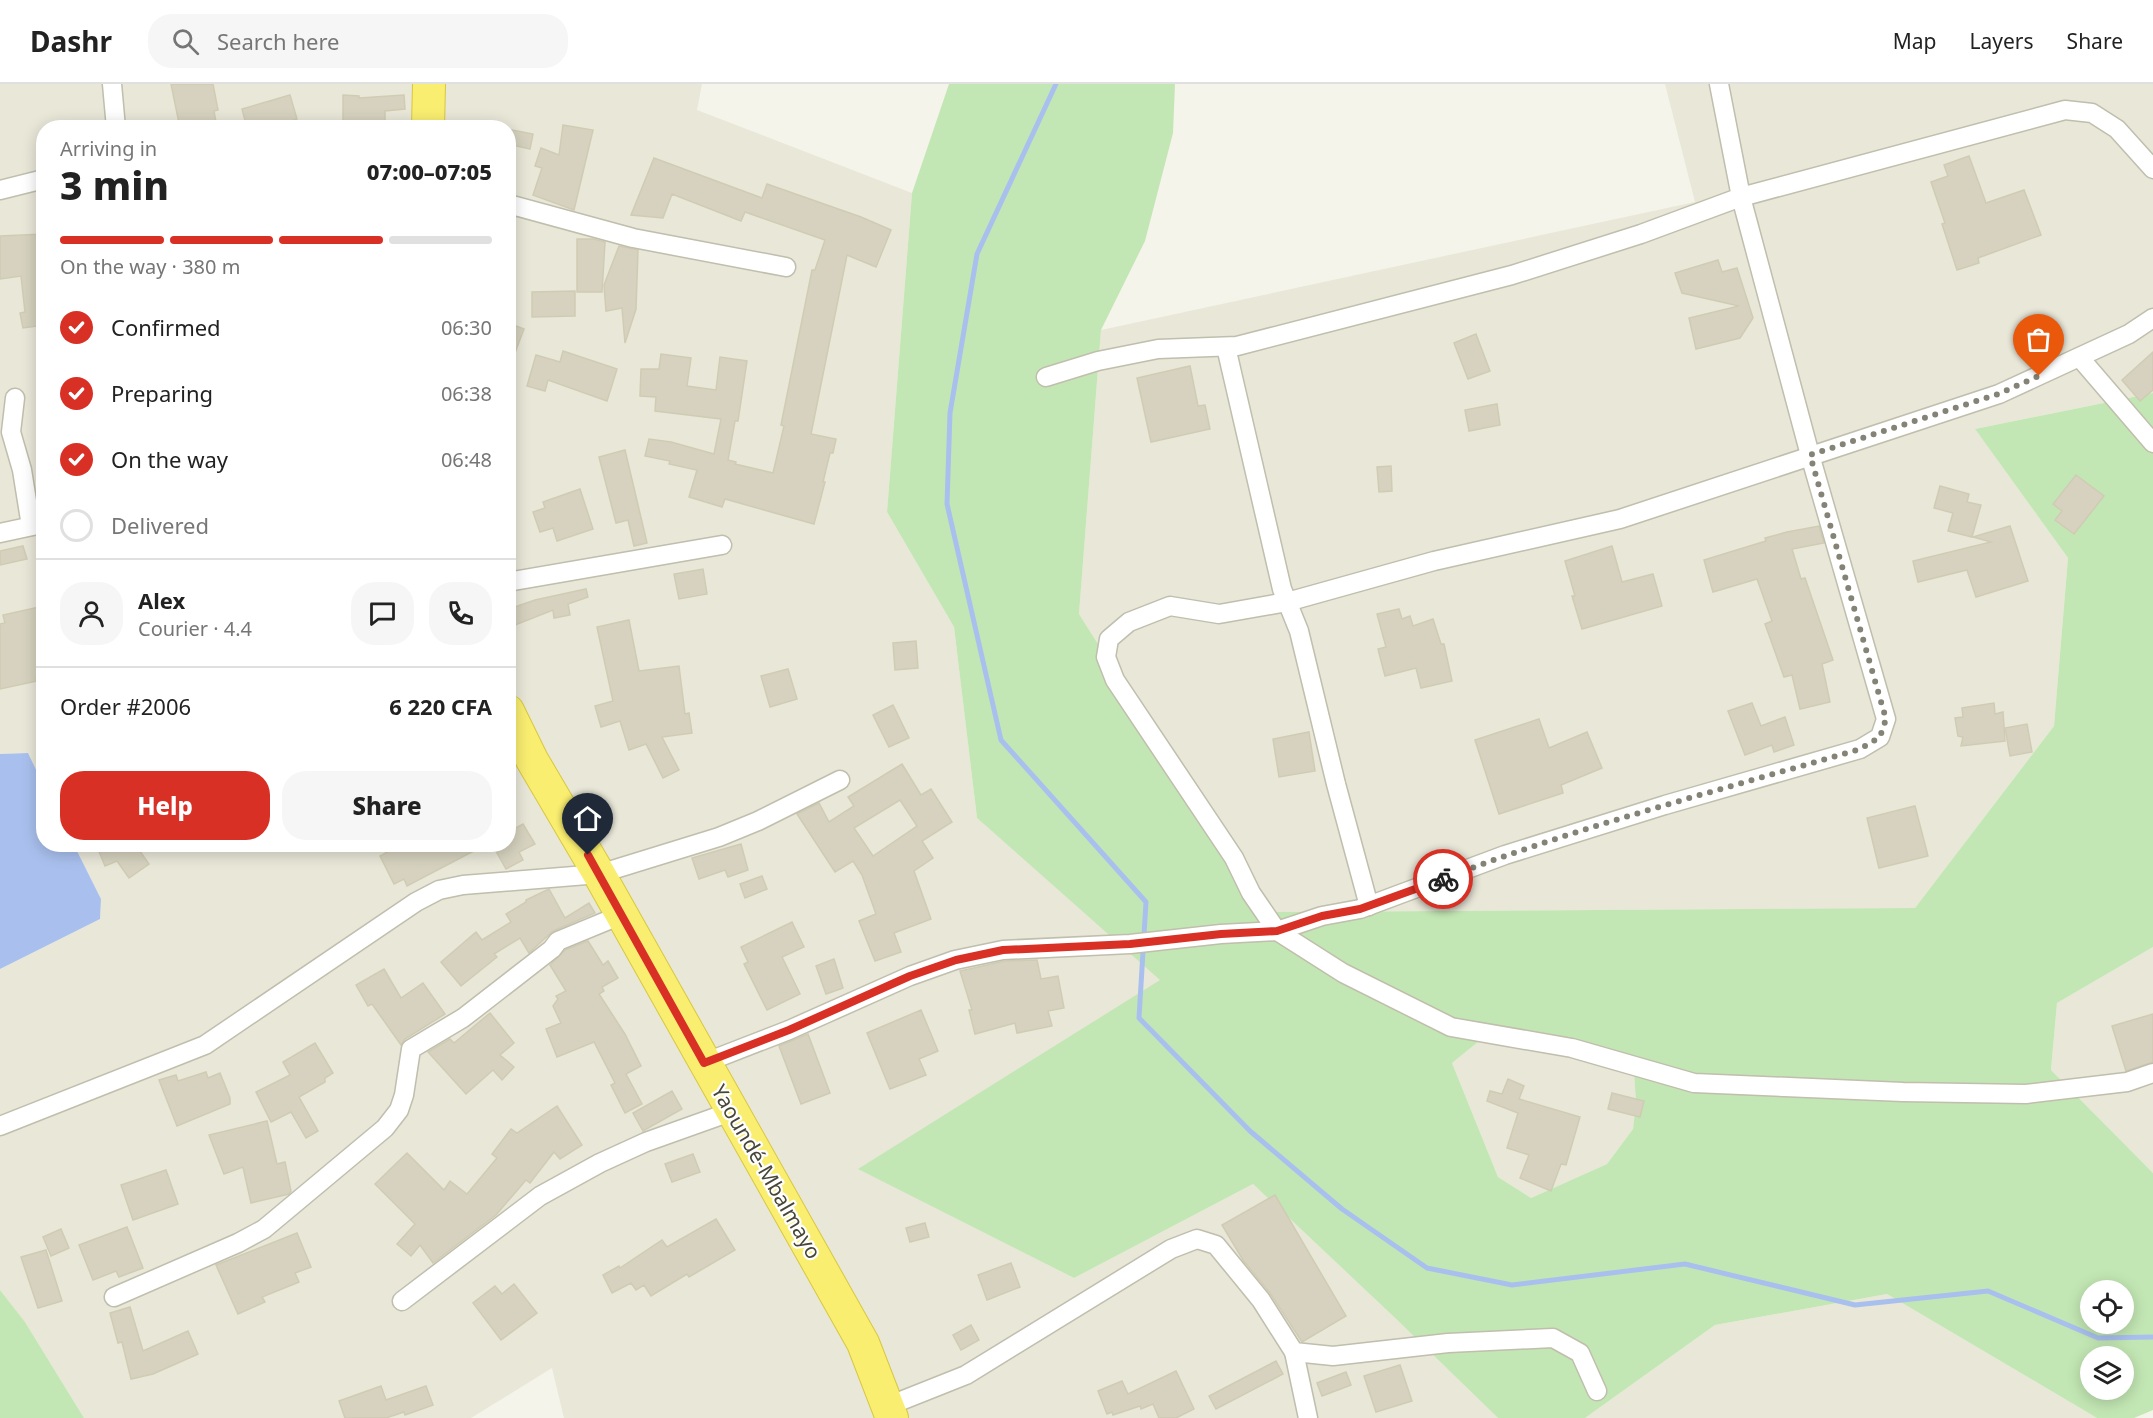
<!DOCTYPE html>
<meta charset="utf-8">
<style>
:root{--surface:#fff;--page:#f6f6f6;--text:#222;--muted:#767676;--line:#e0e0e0;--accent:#d93025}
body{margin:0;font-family:"Noto Sans",sans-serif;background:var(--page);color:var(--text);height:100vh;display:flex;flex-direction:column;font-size:22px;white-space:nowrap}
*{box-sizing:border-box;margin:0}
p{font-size:20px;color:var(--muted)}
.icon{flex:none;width:33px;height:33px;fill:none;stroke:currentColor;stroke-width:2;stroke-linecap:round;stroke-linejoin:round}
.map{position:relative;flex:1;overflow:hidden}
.side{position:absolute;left:36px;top:36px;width:480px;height:732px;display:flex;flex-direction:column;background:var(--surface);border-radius:24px;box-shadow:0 3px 15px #0003}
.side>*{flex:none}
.buttons{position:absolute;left:2080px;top:1196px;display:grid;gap:12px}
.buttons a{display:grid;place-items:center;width:54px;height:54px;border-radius:50%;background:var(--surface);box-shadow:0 3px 15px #0003;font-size:30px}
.pin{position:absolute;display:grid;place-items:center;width:51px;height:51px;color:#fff;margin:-62px -26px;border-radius:50% 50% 50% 0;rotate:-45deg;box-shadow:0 0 6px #0007}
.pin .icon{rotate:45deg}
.courier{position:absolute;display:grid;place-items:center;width:60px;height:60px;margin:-30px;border:4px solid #d93025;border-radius:50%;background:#fff;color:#222;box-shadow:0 2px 8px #0007}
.headline em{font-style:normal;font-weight:800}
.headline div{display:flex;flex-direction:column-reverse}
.headline{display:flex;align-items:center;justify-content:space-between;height:102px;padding:0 24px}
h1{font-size:39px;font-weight:800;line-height:45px}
.bar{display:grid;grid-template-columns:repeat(4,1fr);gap:9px 6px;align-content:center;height:72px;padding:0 24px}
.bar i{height:8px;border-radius:4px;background:var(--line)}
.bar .active{background:var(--accent)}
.bar p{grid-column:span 4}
.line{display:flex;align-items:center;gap:15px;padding:0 24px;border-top:2px solid var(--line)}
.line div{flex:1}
.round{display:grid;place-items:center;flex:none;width:63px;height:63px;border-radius:24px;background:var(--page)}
ol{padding:0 24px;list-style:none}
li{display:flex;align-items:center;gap:18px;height:66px}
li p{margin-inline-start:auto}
li .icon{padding:6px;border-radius:50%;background:var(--accent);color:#fff;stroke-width:4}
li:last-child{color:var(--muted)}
li i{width:33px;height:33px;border:3px solid var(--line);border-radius:50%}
.primary-button{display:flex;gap:12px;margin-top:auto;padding:12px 24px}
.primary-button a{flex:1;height:69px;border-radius:24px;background:var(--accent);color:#fff;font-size:24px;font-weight:800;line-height:69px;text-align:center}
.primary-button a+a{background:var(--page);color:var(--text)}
header{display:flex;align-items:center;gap:36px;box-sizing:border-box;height:84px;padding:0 30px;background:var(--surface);border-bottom:2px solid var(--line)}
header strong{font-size:28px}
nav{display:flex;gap:33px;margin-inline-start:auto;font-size:21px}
.search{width:420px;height:54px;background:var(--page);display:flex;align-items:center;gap:15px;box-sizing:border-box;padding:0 21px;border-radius:24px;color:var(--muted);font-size:22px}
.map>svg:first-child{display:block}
.residential{fill:#e8e7d8}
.green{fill:#c3e7b4;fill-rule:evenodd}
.water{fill:#a9c0ee}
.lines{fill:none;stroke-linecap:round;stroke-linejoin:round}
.stream{stroke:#a9c0ee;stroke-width:5}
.building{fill:#d6d2bf;stroke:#d0ccb3;stroke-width:1.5;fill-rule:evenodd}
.street-casing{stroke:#c0beac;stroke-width:21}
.highway-casing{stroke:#d8c740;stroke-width:34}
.street{stroke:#fff;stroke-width:18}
.highway{stroke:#f9ee70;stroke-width:32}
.done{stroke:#848376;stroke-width:6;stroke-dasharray:0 10.8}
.route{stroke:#d93025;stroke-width:8}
.labels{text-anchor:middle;stroke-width:4.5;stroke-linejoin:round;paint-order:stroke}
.street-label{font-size:21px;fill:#484638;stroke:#fff}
</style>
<header>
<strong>Dashr</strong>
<div class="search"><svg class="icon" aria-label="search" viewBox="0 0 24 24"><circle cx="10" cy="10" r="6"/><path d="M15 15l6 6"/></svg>Search here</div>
<nav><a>Map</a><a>Layers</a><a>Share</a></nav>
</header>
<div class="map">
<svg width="2153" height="1334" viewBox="0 0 2153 1334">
<rect width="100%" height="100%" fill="#f4f4ea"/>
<!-- residential -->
<g class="residential">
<polygon points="0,0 702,0 697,26 912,109 887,428 954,543 977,734 1161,896 859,1085 1074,1194 1253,1100 1393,1232 1498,1334 564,1334 552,1284 471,1334 84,1334 25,1238 0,1206 0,885 100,835 101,815 74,761 508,760 508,44 44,44 43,700 28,669 0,670"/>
<polygon points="1665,0 2153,0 2153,309 1975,345 2068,474 2054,642 1915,824 1268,828 1079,530 1101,246 1695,118"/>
<polygon points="2153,863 2153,1089 2051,986 2057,919"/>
<polygon points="1499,941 1633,976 1636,1018 1633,1045 1607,1080 1531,1114 1498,1093 1452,979"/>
<polygon points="1887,1210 2097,1334 1585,1334 1715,1241"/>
</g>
<!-- green -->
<g class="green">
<path d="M 949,0 L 1175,0 L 1173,49 L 1145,157 L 1101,246 L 1079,530 L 1268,828 L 1915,824 L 2054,642 L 2068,474 L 1975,345 L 2153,309 L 2153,863 L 2057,919 L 2051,986 L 2153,1089 L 2153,1326 L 2134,1334 L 2097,1334 L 1887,1210 L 1715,1241 L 1585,1334 L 1498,1334 L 1393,1232 L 1253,1100 L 1074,1194 L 858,1085 L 1160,896 L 977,734 L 954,543 L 887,428 L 912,109 ZM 1499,941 L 1633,976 L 1636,1018 L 1633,1045 L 1607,1080 L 1531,1114 L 1498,1093 L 1452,979 ZM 2091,1206 L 2124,1206 L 2124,1239 L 2091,1239 ZM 2091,1272 L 2124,1272 L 2124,1305 L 2091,1305 Z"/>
<polygon points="0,1206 25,1238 84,1334 0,1334"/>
</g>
<!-- water -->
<polygon class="water" points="28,669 43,700 44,760 74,761 101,815 100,835 0,885 0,670"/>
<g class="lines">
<!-- stream -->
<polyline class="stream" points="1056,0 977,170 950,329 947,420 1001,656 1146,818 1139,934 1250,1047 1342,1125 1427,1184 1512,1201 1685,1180 1855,1221 1988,1207 2098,1254 2153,1253"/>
</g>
<!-- building -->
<g class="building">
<polygon points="171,0 213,0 218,26 214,27 217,44 180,44"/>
<polygon points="290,11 297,35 268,44 247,44 242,25"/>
<polygon points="343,11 359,12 359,14 404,11 405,25 385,27 385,44 343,44"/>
<polygon points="563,41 593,46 574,126 533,111 542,84 535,82 541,64 559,71"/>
<polygon points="512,46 533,50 530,65 508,60"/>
<polygon points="1969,72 1986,119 2024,106 2041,151 1978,174 1979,179 1957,186 1942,140 1945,139 1931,98 1948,92 1944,81"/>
<polygon points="654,74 762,114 767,100 861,133 891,146 876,183 847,171 811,350 836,355 833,369 830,369 823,398 825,398 814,440 725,415 722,423 689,413 697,386 669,380 670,377 645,372 649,355 671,358 714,370 721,335 655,327 656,313 640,312 641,285 659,285 661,270 691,274 687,302 716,306 720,273 747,277 738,337 735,337 728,376 736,378 735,380 773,389 784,342 781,341 812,186 815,186 825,156 745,128 741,137 672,110 663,134 631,131"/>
<polygon points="44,150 44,241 23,244 20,229 25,228 21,192 0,195 0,152"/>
<polygon points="577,155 593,155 605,158 602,208 577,208"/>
<polygon points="619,162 638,166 636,225 625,259 622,224 606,227 604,201"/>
<polygon points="1718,176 1722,188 1737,184 1753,234 1740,254 1696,265 1689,234 1739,222 1682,209 1675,189"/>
<polygon points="575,207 575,232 532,233 532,208"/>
<polygon points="508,239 524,245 510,282 508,282"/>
<polygon points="1476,250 1490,287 1468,295 1454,259"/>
<polygon points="563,267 617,285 607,317 548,296 545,307 527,302 536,271 560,278"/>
<polygon points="2153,268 2153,306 2140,317 2122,296"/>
<polygon points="1190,282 1198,322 1205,321 1210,345 1151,358 1137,294"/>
<polygon points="1497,320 1500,341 1469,347 1465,326"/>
<polygon points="625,366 647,459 634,462 628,436 616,439 599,373"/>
<polygon points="1391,382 1392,407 1379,408 1377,383"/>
<polygon points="2076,391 2104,412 2074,450 2055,436 2062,427 2053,420"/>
<polygon points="1940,402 1969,410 1967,418 1981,421 1972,453 1948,447 1953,429 1934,424"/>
<polygon points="580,405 593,445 557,457 553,444 540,448 533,428 545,424 543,418"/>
<polygon points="1819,442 1824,459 1792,465 1801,495 1805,494 1833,576 1822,580 1830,618 1800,625 1792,591 1784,593 1765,540 1772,537 1757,495 1713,508 1704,476 1766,457 1765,454 1787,448"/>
<polygon points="2010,442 2028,497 1976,513 1967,486 1918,498 1913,477 1991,458 1973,453"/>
<polygon points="23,462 27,475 0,481 0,467"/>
<polygon points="1612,462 1622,498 1653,490 1662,522 1582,545 1572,512 1575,512 1565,477"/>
<polygon points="703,485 707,510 679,515 674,490"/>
<polygon points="586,505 588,513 568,520 570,531 554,534 553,526 515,541 509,525 535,516"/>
<polygon points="44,522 44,593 36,594 37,597 0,605 0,540 5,539 3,531"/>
<polygon points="1399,525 1402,535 1410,532 1413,542 1433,535 1441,560 1444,560 1452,597 1421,604 1416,584 1385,592 1378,565 1386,563 1377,530"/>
<polygon points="629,536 639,587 679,582 685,630 689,629 692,649 662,653 679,686 663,694 646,660 629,666 620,637 601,643 595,622 613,617 597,543"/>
<polygon points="916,557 918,584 895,586 893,559"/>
<polygon points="788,585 797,615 770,623 761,592"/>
<polygon points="1752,619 1761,642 1785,633 1794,661 1774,668 1772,661 1745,671 1728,627"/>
<polygon points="1994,619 1995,630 2003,628 2005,657 1961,662 1963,653 1958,652 1955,634 1963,633 1962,624"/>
<polygon points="893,621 909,654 889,663 873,631"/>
<polygon points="1539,635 1549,664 1587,648 1602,684 1561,701 1563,709 1499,730 1475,656"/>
<polygon points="2027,640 2032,668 2010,672 2005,644"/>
<polygon points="1309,648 1315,687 1279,693 1273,655"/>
<path d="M 902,680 L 921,711 L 931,705 L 952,738 L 922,757 L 933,774 L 914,787 L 931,835 L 894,849 L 901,868 L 875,877 L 859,837 L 876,830 L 862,791 L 853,777 L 835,788 L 797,730 L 819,719 L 829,738 L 854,722 L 848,713 ZM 900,716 L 917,742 L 873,772 L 854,744 Z"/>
<polygon points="1915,722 1928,772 1879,784 1867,734"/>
<polygon points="523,740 535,760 519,768 523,776 506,785 492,760 508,760 508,748"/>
<polygon points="96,760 135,760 149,780 129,794 117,777 105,782"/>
<polygon points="402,760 487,760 407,802 404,795 394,800 380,772"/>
<polygon points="741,760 748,786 728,793 725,786 699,795 692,774"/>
<polygon points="762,792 767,805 745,814 740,800"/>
<polygon points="549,805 565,834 589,819 595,829 553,847 529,869 520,854 494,870 497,873 461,902 441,878 476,848 482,856 511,838 506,830 526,818 526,816"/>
<polygon points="792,838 804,863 782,873 800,910 767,926 744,880 748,878 741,863"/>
<polygon points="588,857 603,881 608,877 618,894 602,903 604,907 599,910 625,950 641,982 626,990 642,1020 625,1029 611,1001 615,999 594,958 557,973 546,945 561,939 553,922 558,915 556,912 566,907 550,881 565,866"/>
<polygon points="834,875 843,904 826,910 816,882"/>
<polygon points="1037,876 1041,895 1058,892 1064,924 1048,927 1052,942 1017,949 1015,939 975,950 969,926 972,926 960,887 1005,877"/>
<polygon points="384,885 401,914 423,899 445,930 405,955 401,961 372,920 368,922 356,901"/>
<polygon points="921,926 938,967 919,975 926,991 890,1005 867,949"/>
<polygon points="490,929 514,959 500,971 514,983 502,996 493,986 466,1010 428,968 450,955 454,959"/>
<polygon points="2153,930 2153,978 2126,987 2112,942"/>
<polygon points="808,950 830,1009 801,1020 779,962"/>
<polygon points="315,959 333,989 325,994 325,998 299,1013 318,1047 306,1054 291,1028 271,1038 256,1008 290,991 283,978"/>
<polygon points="206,988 208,994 220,989 230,1014 230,1020 177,1042 159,996 176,991 178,997"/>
<polygon points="1508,995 1524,1002 1519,1015 1580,1033 1566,1081 1561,1080 1551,1107 1520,1094 1529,1071 1507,1064 1518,1029 1487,1017 1490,1007 1502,1010"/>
<polygon points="672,1007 682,1025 643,1047 633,1029"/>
<polygon points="1612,1009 1644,1017 1640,1033 1608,1025"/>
<polygon points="557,1022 582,1061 560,1075 554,1068 530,1099 526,1096 496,1131 433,1179 420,1161 411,1172 397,1160 415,1140 375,1100 407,1069 444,1106 450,1097 467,1110 497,1074 492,1070 511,1045 517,1049"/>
<polygon points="267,1037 277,1080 285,1078 291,1107 289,1110 251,1119 243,1083 224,1090 209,1051"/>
<polygon points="693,1070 700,1088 672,1098 665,1080"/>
<polygon points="166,1086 178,1120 133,1136 121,1101"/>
<polygon points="1275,1111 1346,1232 1302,1258 1270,1209 1243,1176 1222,1141"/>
<polygon points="716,1135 735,1166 689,1193 687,1190 651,1212 644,1201 636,1206 631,1199 612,1209 603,1191 619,1182 620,1184 662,1156 667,1163"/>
<polygon points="925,1139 929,1153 910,1158 906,1144"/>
<polygon points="127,1143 143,1184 119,1193 116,1187 93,1196 79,1161"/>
<polygon points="61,1145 69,1164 51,1172 43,1153"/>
<polygon points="297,1149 311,1183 295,1189 299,1198 262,1213 265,1218 238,1230 216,1181"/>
<polygon points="46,1166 62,1217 38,1224 21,1173"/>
<polygon points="1011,1179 1020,1203 987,1216 978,1191"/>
<polygon points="514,1200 537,1229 501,1256 473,1219 495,1202 502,1210"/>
<polygon points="130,1223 143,1267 188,1247 198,1270 153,1290 131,1295 122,1258 118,1259 110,1229"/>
<polygon points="971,1241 979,1256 961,1266 953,1251"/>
<polygon points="1276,1277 1283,1290 1216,1325 1209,1312"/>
<polygon points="1400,1281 1412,1317 1376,1328 1364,1292"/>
<polygon points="1176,1287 1194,1325 1176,1334 1159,1334 1153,1320 1141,1325 1140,1322 1113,1331 1112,1328 1107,1330 1098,1307 1122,1297 1128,1310"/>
<polygon points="1346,1288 1351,1301 1322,1312 1317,1299"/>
<polygon points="381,1302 386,1316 426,1302 433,1321 405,1331 404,1328 386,1334 345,1334 339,1317"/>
</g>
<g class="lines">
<defs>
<g id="street">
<polyline points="112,0 116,44"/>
<polyline points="0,106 44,95"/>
<polyline points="508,120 633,154 786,183"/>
<polyline points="2153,234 2129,250 1999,310 1620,435 1434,477 1287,518 1219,530 1170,522 1129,538 1109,555 1106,573 1115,596 1234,774 1251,809 1277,847 1343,889 1451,943 1572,964 1694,999 1903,1008 2026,1010 2127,998 2153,989"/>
<polyline points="1226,263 1282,505 1299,547 1336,700 1369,822"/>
<polyline points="2080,274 2153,359"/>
<polyline points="1046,293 1098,277 1158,265 1237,262 1512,191 1641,150 1741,113 2065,26 2092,29 2117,45 2153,85"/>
<polyline points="15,314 11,348 22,386 31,442"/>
<polyline points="0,449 42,440"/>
<polyline points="508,498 722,461"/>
<polyline points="704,979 789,946 910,892 955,876 1003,866 1130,860 1221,850 1277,847 1322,832 1360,825 1505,771 1665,721 1860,665 1880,653 1886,635 1810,371 1741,113 1719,0"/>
<polyline points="0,1042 205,961 416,818 439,806 463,801 599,790 719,753 758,737 840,696"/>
<polyline points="114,1213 238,1159 264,1145 385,1044 399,1026 404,1011 411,965 463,934 552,865 558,857 621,831"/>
<polyline points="402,1217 540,1112 600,1079 646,1058 733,1027"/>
<polyline points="1294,1268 1308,1334"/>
<polyline points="888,1322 966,1291 1171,1165 1197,1155 1216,1161 1261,1216 1294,1268 1333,1272 1448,1259 1553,1254 1580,1269 1597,1307"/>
</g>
<g id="highway">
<polyline points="428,44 429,0"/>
<polyline points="508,627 532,676 599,790 863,1259 892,1334"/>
</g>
</defs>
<!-- street casing -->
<use href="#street" class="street-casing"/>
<!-- highway casing -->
<use href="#highway" class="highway-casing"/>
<!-- street -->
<use href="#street" class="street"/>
<!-- highway -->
<use href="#highway" class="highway"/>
</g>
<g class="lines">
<!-- done -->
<path class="done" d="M 1443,795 C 1579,742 1721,706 1860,665 L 1880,653 L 1886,635 L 1810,371 L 1998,310 L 2039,292"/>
<!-- route -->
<polyline class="route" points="588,771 704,979 789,946 910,892 956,876 1003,866 1130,860 1221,850 1277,847 1322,832 1360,825 1443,795"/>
</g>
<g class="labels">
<!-- street labels -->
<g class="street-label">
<text transform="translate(766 1088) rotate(60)" y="7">Yaoundé-Mbalmayo</text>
</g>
</g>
</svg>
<div class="buttons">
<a><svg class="icon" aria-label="locate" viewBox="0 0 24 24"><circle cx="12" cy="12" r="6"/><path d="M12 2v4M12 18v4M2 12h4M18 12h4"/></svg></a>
<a><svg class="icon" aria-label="layers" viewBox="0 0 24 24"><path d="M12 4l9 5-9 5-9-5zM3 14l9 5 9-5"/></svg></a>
</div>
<div class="pin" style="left:2039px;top:292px;background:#ea580c"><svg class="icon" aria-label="bag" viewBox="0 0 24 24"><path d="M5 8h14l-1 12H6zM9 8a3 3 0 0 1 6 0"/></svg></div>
<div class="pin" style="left:588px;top:771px;background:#1f2937"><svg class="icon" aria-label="home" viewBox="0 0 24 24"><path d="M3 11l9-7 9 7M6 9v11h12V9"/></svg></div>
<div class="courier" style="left:1443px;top:795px"><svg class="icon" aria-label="bike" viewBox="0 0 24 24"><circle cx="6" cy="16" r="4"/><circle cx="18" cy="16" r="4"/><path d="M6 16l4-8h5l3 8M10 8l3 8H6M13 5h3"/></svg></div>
<section class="side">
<div class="headline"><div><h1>3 min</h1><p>Arriving in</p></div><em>07:00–07:05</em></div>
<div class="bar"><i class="active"></i><i class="active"></i><i class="active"></i><i></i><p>On the way · 380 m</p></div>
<ol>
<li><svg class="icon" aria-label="check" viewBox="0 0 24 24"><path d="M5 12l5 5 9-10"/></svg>Confirmed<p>06:30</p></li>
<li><svg class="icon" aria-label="check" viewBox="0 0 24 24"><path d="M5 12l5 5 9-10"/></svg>Preparing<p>06:38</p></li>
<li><svg class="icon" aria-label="check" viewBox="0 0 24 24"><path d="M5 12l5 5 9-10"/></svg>On the way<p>06:48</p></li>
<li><i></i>Delivered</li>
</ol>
<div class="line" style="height:108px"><a class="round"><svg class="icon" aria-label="person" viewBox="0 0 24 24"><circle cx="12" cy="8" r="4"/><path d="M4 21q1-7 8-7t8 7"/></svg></a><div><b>Alex</b><p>Courier · 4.4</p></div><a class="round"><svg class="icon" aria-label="chat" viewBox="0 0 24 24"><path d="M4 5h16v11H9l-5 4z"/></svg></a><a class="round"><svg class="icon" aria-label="phone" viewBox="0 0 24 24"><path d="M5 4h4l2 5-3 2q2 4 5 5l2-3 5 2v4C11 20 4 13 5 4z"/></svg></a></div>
<div class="line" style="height:78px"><div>Order #2006</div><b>6 220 CFA</b></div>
<div class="primary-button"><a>Help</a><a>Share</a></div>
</section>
</div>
